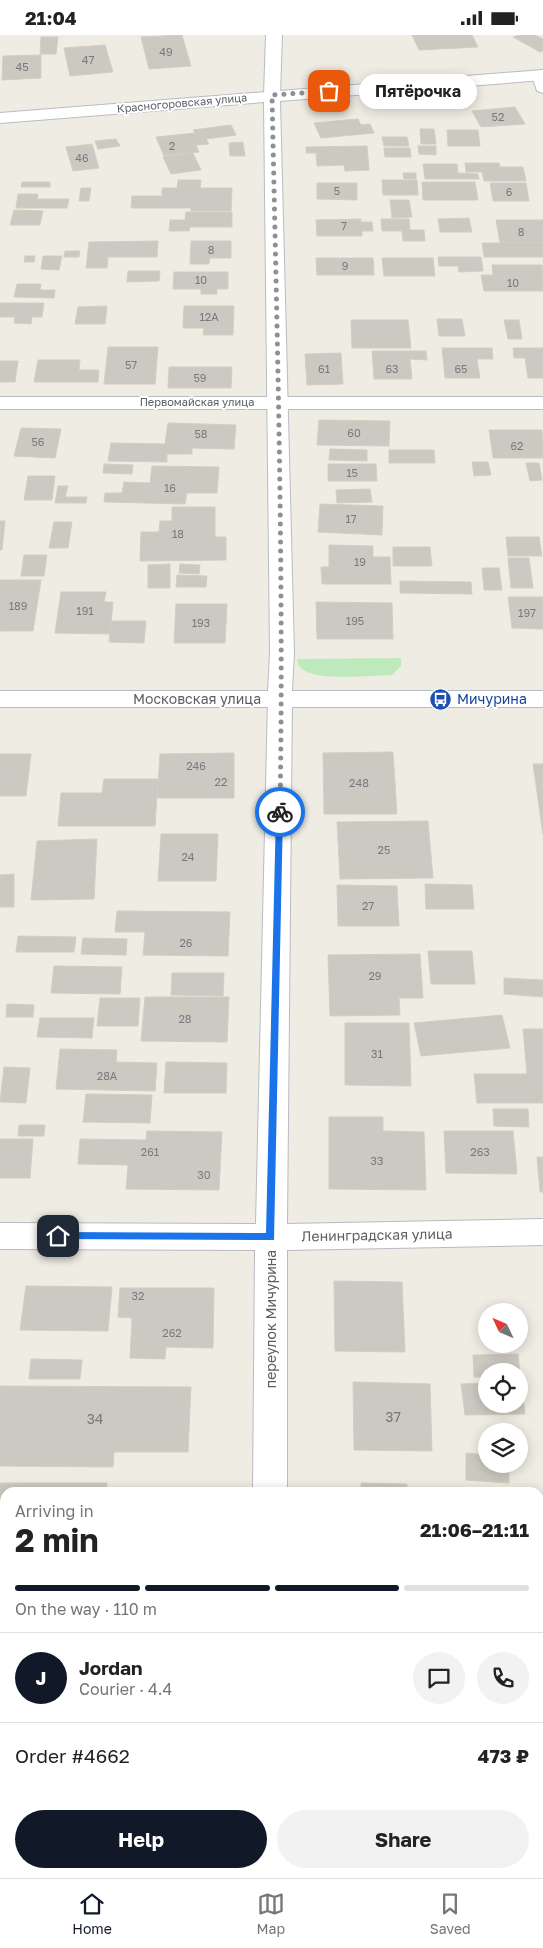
<!DOCTYPE html>
<meta charset="utf-8">
<style>
:root{--surface:#fff;--page:#f2f2f2;--text:#222;--muted:#767676;--line:#e0e0e0;--accent:#111827}
body{margin:0;font-family:"Golos Text",sans-serif;background:var(--page);color:var(--text);height:100vh;display:flex;flex-direction:column;font-size:19px;white-space:nowrap}
*{box-sizing:border-box;margin:0}
p{font-size:16px;color:var(--muted)}
.icon{flex:none;width:28px;height:28px;fill:none;stroke:currentColor;stroke-width:2;stroke-linecap:round;stroke-linejoin:round}
.map{position:relative;flex:1;overflow:hidden}
.panel{position:absolute;left:0px;top:1452px;width:544px;height:391px;display:flex;flex-direction:column;background:var(--surface);border-radius:15px 15px 0 0;box-shadow:0 2px 12px #0003}
.panel>*{flex:none}
.needle{width:32px;rotate:314deg}
.tools{position:absolute;left:478px;top:1268px;display:grid;gap:10px}
.tools a{display:grid;place-items:center;width:50px;height:50px;border-radius:50%;background:var(--surface);box-shadow:0 2px 12px #0003;font-size:25px}
.pin{position:absolute;display:grid;place-items:center;width:42px;height:42px;color:#fff;margin:-21px;border-radius:10px;box-shadow:0 2px 8px #0006}
.courier{position:absolute;display:grid;place-items:center;width:50px;height:50px;margin:-25px;border:4px solid #1a73e8;border-radius:50%;background:#fff;color:#222;box-shadow:0 1px 6px #0007}
.bubble{position:absolute;height:35px;border-radius:18px;background:var(--surface);box-shadow:0 2px 12px #0003;font-size:16px;font-weight:700;line-height:35px;text-align:center}
.head em{font-style:normal;font-weight:700}
.head div{display:flex;flex-direction:column-reverse}
.head{display:flex;align-items:center;justify-content:space-between;height:85px;padding:0 15px}
h1{font-size:32px;font-weight:700;line-height:38px}
.bar{display:grid;grid-template-columns:repeat(4,1fr);gap:8px 5px;align-content:center;height:60px;padding:0 15px}
.bar i{height:6px;border-radius:4px;background:var(--line)}
.bar .on{background:var(--accent)}
.bar p{grid-column:span 4}
.line{display:flex;align-items:center;gap:12px;padding:0 15px;border-top:1px solid var(--line)}
.line div{flex:1}
.round{display:grid;place-items:center;flex:none;width:52px;height:52px;border-radius:26px;background:var(--page)}
.action{display:flex;gap:10px;margin-top:auto;padding:10px 15px}
.action a{flex:1;height:58px;border-radius:30px;background:var(--accent);color:#fff;font-size:20px;font-weight:700;line-height:58px;text-align:center}
.action a+a{background:var(--page);color:var(--text)}
.status{display:flex;justify-content:space-between;align-items:center;height:35px;padding:0 25px;background:var(--surface);direction:ltr}
.status svg{height:14px;fill:currentColor}
.dock{display:flex;justify-content:space-around;align-items:center;height:70px;border-top:1px solid var(--line);background:var(--surface);font-size:14px;color:var(--muted)}
.dock a{display:grid;justify-items:center;gap:2px}
.dock .on{color:var(--accent)}
.map>svg:first-child{display:block}
.green{fill:#bde9bd}
.building{fill:#ccc9c2;stroke:#d4cec0}
.lines{fill:none;stroke-linecap:round;stroke-linejoin:round}
.street-casing{stroke:#b8bbc0;stroke-width:2}
.secondary-casing{stroke:#b8bcc2;stroke-width:2}
.street{fill:#fff;fill-rule:evenodd}
.secondary{fill:#fff;fill-rule:evenodd}
.route{fill:#1a73e8}
.done{stroke:#8f9091;stroke-width:5;stroke-dasharray:0 9}
.labels{text-anchor:middle;stroke-width:4;stroke-linejoin:round;paint-order:stroke}
.number-label{font-size:11px;fill:#777a7c}
.far-street-label{font-size:11px;fill:#5b5f65;stroke:#fff}
.street-label{font-size:14px;fill:#5b5f65;stroke:#fff}
.transit-label{font-size:14px;fill:#164399;stroke:#fff;text-anchor:start}
.near-number-label{font-size:14px;fill:#777a7c}
</style>
<div class="status"><b>21:04</b><svg viewBox="0 0 49 12"><path d="M0 12V9h3v3zM5 12V6h3v6zM10 12V3h3v9zM15 12V0h3v12zM26 1h20v11H26zM47 4h2v5h-2z"/></svg></div>
<div class="map">
<svg width="543" height="1843" viewBox="0 0 543 1843">
<rect width="100%" height="100%" fill="#efece3"/>
<!-- green -->
<path class="green" d="M 401,623 L 401,631 L 392,640 C 373,640 311,648 299,631 C 298,629 298,626 297,624 Z"/>
<!-- building -->
<g class="building">
<polygon points="182,0 191,31 149,34 141,2"/>
<polygon points="412,0 472,0 478,12 419,15"/>
<polygon points="520,0 535,0 543,4 543,16 540,17 513,2"/>
<polygon points="41,2 58,2 56,19 40,19"/>
<polygon points="105,10 113,37 70,41 64,13"/>
<polygon points="41,20 41,43 2,45 3,21"/>
<polygon points="515,72 525,89 481,92 472,76"/>
<polygon points="358,84 361,90 370,89 374,98 321,103 314,88"/>
<polygon points="231,90 236,100 206,104 209,109 196,110 199,117 164,121 156,102 195,98 193,95"/>
<polygon points="420,94 434,94 436,109 421,109"/>
<polygon points="447,95 478,95 480,111 448,111"/>
<polygon points="382,102 407,102 409,111 384,111"/>
<polygon points="116,104 120,111 98,114 95,106"/>
<polygon points="243,107 245,121 230,121 229,108"/>
<polygon points="92,109 99,133 73,136 66,112"/>
<polygon points="367,111 369,135 345,136 344,130 317,131 316,118 306,118 306,112"/>
<polygon points="418,111 436,111 436,120 419,119"/>
<polygon points="384,113 410,113 411,122 385,122"/>
<polygon points="193,118 201,135 171,139 163,122"/>
<polygon points="465,128 499,128 500,132 523,132 526,146 484,146 482,137 466,137"/>
<polygon points="423,129 457,129 458,138 478,139 479,144 425,144"/>
<polygon points="403,138 416,138 416,144 404,144"/>
<polygon points="178,145 201,145 200,153 232,153 231,176 191,176 191,173 131,173 132,161 162,161 162,153 177,153"/>
<polygon points="382,145 417,145 418,160 383,160"/>
<polygon points="22,147 50,147 50,152 21,152"/>
<polygon points="422,147 475,147 478,165 423,165"/>
<polygon points="317,148 357,148 357,165 317,164"/>
<polygon points="490,148 526,148 529,166 493,166"/>
<polygon points="81,153 91,153 89,166 79,166"/>
<polygon points="18,159 38,159 37,164 69,164 67,173 16,173"/>
<polygon points="390,165 409,165 412,182 392,183"/>
<polygon points="14,175 43,176 40,190 10,190"/>
<polygon points="186,177 232,177 232,192 190,192 189,196 169,196 170,185 185,185"/>
<polygon points="469,183 472,197 440,197 438,184"/>
<polygon points="361,184 361,187 372,187 373,196 362,196 362,201 317,201 316,185"/>
<polygon points="381,184 409,184 410,195 424,195 425,206 403,206 402,196 382,196"/>
<polygon points="496,185 543,185 543,208 500,208"/>
<polygon points="158,206 157,222 108,222 107,233 86,233 89,207"/>
<polygon points="191,206 231,206 231,223 210,223 209,229 190,229"/>
<polygon points="482,208 543,208 543,222 484,222"/>
<polygon points="65,216 80,216 79,222 64,222"/>
<polygon points="25,221 35,221 34,227 24,227"/>
<polygon points="43,221 62,221 59,235 41,234"/>
<polygon points="438,222 481,222 483,236 459,237 458,231 439,231"/>
<polygon points="316,223 373,223 374,240 317,240"/>
<polygon points="382,223 433,223 435,241 384,241"/>
<polygon points="492,230 542,230 543,256 484,256 481,240 493,240"/>
<polygon points="128,236 160,236 159,246 127,247"/>
<polygon points="174,237 228,237 228,254 217,254 217,259 201,259 201,254 173,254"/>
<polygon points="17,249 41,249 40,255 55,255 54,263 14,262"/>
<polygon points="0,268 44,268 42,282 32,282 31,289 14,288 15,282 0,282"/>
<polygon points="107,271 105,289 75,289 78,272"/>
<polygon points="184,271 234,271 233,300 203,300 204,293 183,293"/>
<polygon points="437,284 462,284 465,301 439,301"/>
<polygon points="351,285 408,285 411,313 352,313"/>
<polygon points="504,285 519,285 522,304 508,304"/>
<polygon points="108,312 158,312 155,349 104,349"/>
<polygon points="442,313 492,313 493,324 477,324 480,343 445,343"/>
<polygon points="513,313 543,313 543,343 528,343 525,323 514,323"/>
<polygon points="372,316 426,316 427,325 410,324 412,344 374,344"/>
<polygon points="341,318 343,349 307,350 305,319"/>
<polygon points="38,325 80,325 79,335 99,335 98,347 34,347"/>
<polygon points="0,326 18,326 15,347 0,347"/>
<polygon points="169,332 232,332 231,353 168,353"/>
<polygon points="319,385 390,386 389,411 317,410"/>
<polygon points="168,388 236,390 234,414 192,413 192,419 167,419 167,427 108,426 111,408 165,409"/>
<polygon points="21,393 61,394 55,423 14,421"/>
<polygon points="489,395 542,395 543,423 493,423"/>
<polygon points="330,414 367,415 367,426 329,425"/>
<polygon points="389,415 434,415 435,428 389,428"/>
<polygon points="472,427 488,427 491,440 474,441"/>
<polygon points="526,428 539,428 542,445 530,446"/>
<polygon points="104,429 133,430 132,439 103,438"/>
<polygon points="328,429 376,429 377,446 328,446"/>
<polygon points="152,431 219,432 217,458 187,458 185,469 104,467 105,458 122,458 124,447 150,448"/>
<polygon points="28,441 55,441 52,465 24,465"/>
<polygon points="58,451 68,451 65,462 87,462 86,468 55,468"/>
<polygon points="370,454 372,467 337,468 336,455"/>
<polygon points="320,469 383,471 382,500 318,497"/>
<polygon points="172,472 215,472 215,502 226,502 226,525 140,526 141,497 159,497 160,486 172,486"/>
<polygon points="0,486 5,486 2,515 0,515"/>
<polygon points="54,487 72,487 68,513 49,513"/>
<polygon points="506,502 539,502 542,521 508,521"/>
<polygon points="329,510 373,511 373,522 390,522 391,549 322,549 321,532 329,532"/>
<polygon points="393,512 430,512 432,531 393,531"/>
<polygon points="24,520 47,520 44,541 21,541"/>
<polygon points="508,523 529,523 533,553 511,553"/>
<polygon points="170,529 170,553 148,553 148,530"/>
<polygon points="180,529 200,530 199,539 179,538"/>
<polygon points="482,533 499,533 502,555 484,555"/>
<polygon points="177,540 207,541 206,552 176,552"/>
<polygon points="0,545 41,545 33,596 0,596"/>
<polygon points="400,546 471,547 472,559 400,558"/>
<polygon points="61,557 106,557 104,567 113,567 110,599 55,598"/>
<polygon points="508,562 543,562 543,594 512,593"/>
<polygon points="316,567 392,568 393,604 317,604"/>
<polygon points="176,569 227,569 225,608 174,608"/>
<polygon points="111,586 146,586 144,608 109,607"/>
<polygon points="393,717 397,779 324,779 323,718"/>
<polygon points="234,718 234,763 157,763 160,719"/>
<polygon points="0,719 31,719 26,761 0,761"/>
<polygon points="533,729 543,729 543,799"/>
<polygon points="104,744 158,744 155,791 58,791 61,758 102,758"/>
<polygon points="428,786 433,843 340,844 337,787"/>
<polygon points="161,799 218,799 216,846 158,846"/>
<polygon points="97,804 94,864 31,865 37,806"/>
<polygon points="14,839 14,872 0,872 0,840"/>
<polygon points="425,849 472,850 474,874 426,874"/>
<polygon points="337,850 397,851 399,891 338,891"/>
<polygon points="117,876 230,877 228,921 143,920 145,897 115,897"/>
<polygon points="18,901 76,902 74,917 16,917"/>
<polygon points="83,903 127,904 126,920 81,919"/>
<polygon points="428,916 472,916 475,949 431,949"/>
<polygon points="420,919 423,963 399,963 400,980 330,981 328,920"/>
<polygon points="54,931 122,932 120,959 51,958"/>
<polygon points="172,938 224,938 223,961 171,960"/>
<polygon points="504,943 543,945 543,962 504,959"/>
<polygon points="145,962 229,962 227,1007 141,1006"/>
<polygon points="100,963 140,963 138,991 97,991"/>
<polygon points="7,969 34,970 33,982 6,982"/>
<polygon points="502,980 510,1013 421,1021 414,988"/>
<polygon points="40,983 94,983 92,1003 37,1002"/>
<polygon points="345,988 409,988 411,1051 345,1050"/>
<polygon points="523,994 543,994 543,1068 477,1068 474,1039 527,1039"/>
<polygon points="60,1014 117,1015 116,1027 157,1028 155,1056 56,1054"/>
<polygon points="166,1027 227,1028 226,1058 164,1058"/>
<polygon points="4,1032 30,1033 26,1068 0,1067"/>
<polygon points="86,1059 152,1060 150,1088 83,1087"/>
<polygon points="493,1074 528,1074 529,1092 494,1091"/>
<polygon points="329,1082 383,1082 383,1096 424,1097 426,1155 329,1154"/>
<polygon points="19,1090 45,1090 44,1101 18,1101"/>
<polygon points="147,1096 222,1097 219,1155 126,1154 128,1130 78,1129 80,1104 146,1105"/>
<polygon points="444,1096 513,1096 517,1139 446,1138"/>
<polygon points="0,1104 33,1104 30,1143 0,1143"/>
<polygon points="537,1122 543,1122 543,1157 540,1157"/>
<polygon points="334,1246 402,1247 405,1317 335,1316"/>
<polygon points="26,1251 112,1252 108,1296 20,1295"/>
<polygon points="120,1253 214,1253 213,1313 166,1312 165,1324 130,1323 132,1283 118,1282"/>
<polygon points="518,1319 520,1342 519,1336 486,1336 486,1342 474,1342 473,1320"/>
<polygon points="31,1324 82,1325 80,1344 29,1344"/>
<polygon points="353,1347 430,1349 432,1416 354,1415"/>
<polygon points="486,1348 486,1369 519,1369 519,1348 521,1348 525,1379 465,1380 461,1349"/>
<polygon points="0,1351 191,1352 188,1417 114,1417 113,1432 0,1431"/>
<polygon points="466,1418 486,1420 486,1429 509,1429 509,1448 466,1445"/>
<polygon points="0,1448 107,1448 106,1458 5,1458 5,1474 0,1474"/>
<polygon points="361,1448 407,1449 407,1458 361,1458"/>
<rect x="0" y="1563" width="5" height="32"/>
<rect x="539" y="1620" width="4" height="57"/>
<rect x="539" y="1734" width="4" height="70"/>
<rect x="0" y="1755" width="5" height="52"/>
<polygon points="0,1814 5,1815 5,1839 39,1839 39,1843 0,1843"/>
<rect x="127" y="1839" width="70" height="4"/>
<polygon points="349,1839 403,1839 423,1840 423,1843 349,1843"/>
</g>
<g class="lines">
<defs>
<g id="street">
<polygon points="266,0 282,0 280,60 278,63 266,63 264,60"/>
<polygon points="540,36 543,37 543,58 537,56 532,41 534,38"/>
<rect x="0" y="362" width="543" height="12"/>
<polygon points="280,656 289,658 292,664 287,1189 543,1184 543,1210 287,1215 287,1458 253,1458 255,1215 0,1214 0,1188 256,1189 268,664 271,658"/>
<rect x="248" y="1839" width="40" height="4"/>
</g>
<polygon id="secondary" points="543,35 543,45 280,66 294,618 292,656 543,656 543,672 0,672 0,656 268,656 270,618 264,67 0,88 0,78"/>
</defs>
<!-- street casing -->
<use href="#street" class="street-casing"/>
<!-- secondary casing -->
<use href="#secondary" class="secondary-casing"/>
<!-- street -->
<use href="#street" class="street"/>
<!-- secondary -->
<use href="#secondary" class="secondary"/>
</g>
<!-- route -->
<polygon class="route" points="280,774 283,777 274,1205 55,1204 53,1201 58,1197 266,1198 276,777"/>
<g class="lines">
<!-- done -->
<path class="done" d="M 280,777 C 284,538 277,299 272,60 L 329,56"/>
</g>
<!-- icons -->
<defs>
<symbol id="bus-disc" viewBox="-11 -11 22 22"><circle r="9.5" fill="#1a4fb4" stroke="#fff"/><path d="M-5-6H5V4H4V6H2V4H-2V6H-4V4H-5ZM-3.5-4V0h7V-4ZM-3.5 1.2v1.5H-2V1.2ZM2 1.2v1.5H3.5V1.2Z" fill="#fff"/></symbol>
</defs>
<g fill-rule="evenodd">
<use href="#bus-disc" x="428" y="652" width="25" height="25"/>
</g>
<g class="labels">
<!-- number labels -->
<g class="number-label">
<text x="166" y="21">49</text>
<text x="88" y="29">47</text>
<text x="22" y="36">45</text>
<text x="498" y="86">52</text>
<text x="172" y="115">2</text>
<text x="82" y="127">46</text>
<text x="337" y="160">5</text>
<text x="509" y="161">6</text>
<text x="344" y="195">7</text>
<text x="521" y="201">8</text>
<text x="211" y="219">8</text>
<text x="345" y="235">9</text>
<text x="201" y="249">10</text>
<text x="513" y="252">10</text>
<text x="209" y="286">12А</text>
<text x="131" y="334">57</text>
<text x="324" y="338">61</text>
<text x="392" y="338">63</text>
<text x="461" y="338">65</text>
<text x="200" y="347">59</text>
<text x="354" y="402">60</text>
<text x="201" y="403">58</text>
<text x="38" y="411">56</text>
<text x="517" y="415">62</text>
<text x="352" y="442">15</text>
<text x="170" y="457">16</text>
<text x="351" y="488">17</text>
<text x="178" y="503">18</text>
<text x="360" y="531">19</text>
<text x="18" y="575">189</text>
<text x="85" y="580">191</text>
<text x="527" y="582">197</text>
<text x="355" y="590">195</text>
<text x="201" y="592">193</text>
<text x="196" y="735">246</text>
<text x="221" y="751">22</text>
<text x="359" y="752">248</text>
<text x="384" y="819">25</text>
<text x="188" y="826">24</text>
<text x="368" y="875">27</text>
<text x="186" y="912">26</text>
<text x="375" y="945">29</text>
<text x="185" y="988">28</text>
<text x="377" y="1023">31</text>
<text x="107" y="1045">28А</text>
<text x="150" y="1121">261</text>
<text x="480" y="1121">263</text>
<text x="377" y="1130">33</text>
<text x="204" y="1144">30</text>
<text x="138" y="1265">32</text>
<text x="172" y="1302">262</text>
</g>
<!-- far-street labels -->
<g class="far-street-label">
<text transform="translate(182 68) rotate(-5)" y="4">Красногоровская улица</text>
<text x="197" y="371">Первомайская улица</text>
</g>
<!-- street labels -->
<g class="street-label">
<text x="197" y="669">Московская улица</text>
<text transform="translate(377 1200) rotate(-1)" y="5">Ленинградская улица</text>
<text transform="translate(271 1284) rotate(-90)" y="5">переулок Мичурина</text>
</g>
<!-- transit labels -->
<g class="transit-label">
<text x="457" y="669">Мичурина</text>
</g>
<!-- near-number labels -->
<g class="near-number-label">
<text x="393" y="1387">37</text>
<text x="95" y="1389">34</text>
</g>
</g>
</svg>
<div class="tools">
<a><svg class="needle" viewBox="-14 -14 28 28"><path d="M0-13l5 13h-10z" fill="#e53935"/><path d="M0 13l5-13h-10z" fill="#767676"/></svg></a>
<a><svg class="icon" aria-label="locate" viewBox="0 0 24 24"><circle cx="12" cy="12" r="6"/><path d="M12 2v4M12 18v4M2 12h4M18 12h4"/></svg></a>
<a><svg class="icon" aria-label="layers" viewBox="0 0 24 24"><path d="M12 4l9 5-9 5-9-5zM3 14l9 5 9-5"/></svg></a>
</div>
<div class="pin" style="left:329px;top:56px;background:#ea580c"><svg class="icon" aria-label="bag" viewBox="0 0 24 24"><path d="M5 8h14l-1 12H6zM9 8a3 3 0 0 1 6 0"/></svg></div>
<div class="pin" style="left:58px;top:1201px;background:#1f2937"><svg class="icon" aria-label="home" viewBox="0 0 24 24"><path d="M3 11l9-7 9 7M6 9v11h12V9"/></svg></div>
<div class="courier" style="left:280px;top:777px"><svg class="icon" aria-label="bike" viewBox="0 0 24 24"><circle cx="6" cy="16" r="4"/><circle cx="18" cy="16" r="4"/><path d="M6 16l4-8h5l3 8M10 8l3 8H6M13 5h3"/></svg></div>
<div class="bubble" style="left:359px;top:39px;width:118px">Пятёрочка</div>
<section class="panel">
<div class="head"><div><h1>2 min</h1><p>Arriving in</p></div><em>21:06–21:11</em></div>
<div class="bar"><i class="on"></i><i class="on"></i><i class="on"></i><i></i><p>On the way · 110 m</p></div>
<div class="line" style="height:90px"><b class="round" style="background:var(--accent);color:#fff">J</b><div><b>Jordan</b><p>Courier · 4.4</p></div><a class="round"><svg class="icon" aria-label="chat" viewBox="0 0 24 24"><path d="M4 5h16v11H9l-5 4z"/></svg></a><a class="round"><svg class="icon" aria-label="phone" viewBox="0 0 24 24"><path d="M5 4h4l2 5-3 2q2 4 5 5l2-3 5 2v4C11 20 4 13 5 4z"/></svg></a></div>
<div class="line" style="height:65px"><div>Order #4662</div><b>473 ₽</b></div>
<div class="action"><a>Help</a><a>Share</a></div>
</section>
</div>
<nav class="dock">
<a class="on"><svg class="icon" aria-label="home" viewBox="0 0 24 24"><path d="M3 11l9-7 9 7M6 9v11h12V9"/></svg>Home</a>
<a><svg class="icon" aria-label="map" viewBox="0 0 24 24"><path d="M3 6l6-2 6 2 6-2v14l-6 2-6-2-6 2zM9 4v14M15 6v14"/></svg>Map</a>
<a><svg class="icon" aria-label="saved" viewBox="0 0 24 24"><path d="M7 4h10v16l-5-4-5 4z"/></svg>Saved</a>
</nav>
